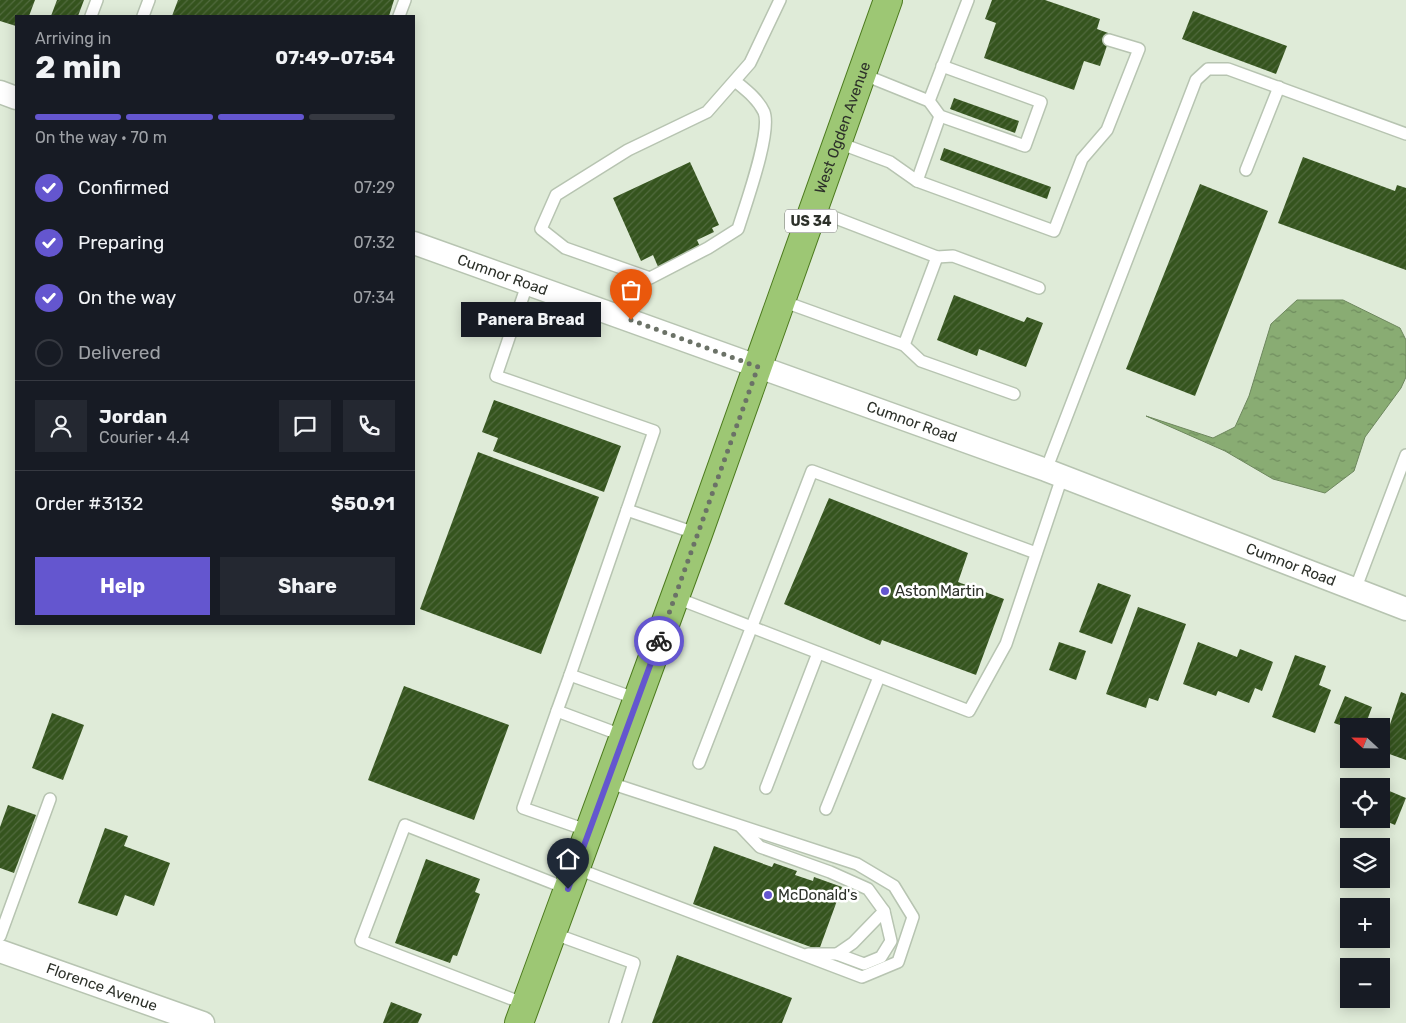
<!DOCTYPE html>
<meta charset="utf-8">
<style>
:root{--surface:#171b24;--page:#242831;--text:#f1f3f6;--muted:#9ea1a6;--line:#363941;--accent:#6456cf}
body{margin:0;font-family:Rubik,sans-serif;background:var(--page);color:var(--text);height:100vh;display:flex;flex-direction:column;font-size:19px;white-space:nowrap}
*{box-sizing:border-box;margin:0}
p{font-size:16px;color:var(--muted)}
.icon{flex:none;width:28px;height:28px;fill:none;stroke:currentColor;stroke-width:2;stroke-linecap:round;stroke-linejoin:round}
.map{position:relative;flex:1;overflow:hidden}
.drawer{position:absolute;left:15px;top:15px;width:400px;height:610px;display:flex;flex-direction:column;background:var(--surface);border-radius:0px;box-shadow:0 2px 12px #0003}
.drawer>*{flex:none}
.needle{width:32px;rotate:292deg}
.buttons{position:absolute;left:1340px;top:718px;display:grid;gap:10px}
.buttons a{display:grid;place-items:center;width:50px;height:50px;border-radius:0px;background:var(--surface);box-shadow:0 2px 12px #0003;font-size:25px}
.pin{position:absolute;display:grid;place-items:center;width:42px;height:42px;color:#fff;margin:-51px -21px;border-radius:50% 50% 50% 0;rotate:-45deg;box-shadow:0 0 5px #0007}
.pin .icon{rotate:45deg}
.courier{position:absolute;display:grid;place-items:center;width:50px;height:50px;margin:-25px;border:4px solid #6456cf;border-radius:50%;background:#fff;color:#222;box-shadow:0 1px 6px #0007}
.bubble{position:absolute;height:35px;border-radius:0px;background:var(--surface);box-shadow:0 2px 12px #0003;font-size:16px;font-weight:700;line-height:35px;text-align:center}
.head em{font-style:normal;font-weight:700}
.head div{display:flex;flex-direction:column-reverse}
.head{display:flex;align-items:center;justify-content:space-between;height:85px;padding:0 20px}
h1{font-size:32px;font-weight:700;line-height:38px}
.bar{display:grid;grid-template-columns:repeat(4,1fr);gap:8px 5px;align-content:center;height:60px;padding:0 20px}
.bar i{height:6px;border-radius:4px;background:var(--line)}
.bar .on{background:var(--accent)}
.bar p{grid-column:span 4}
.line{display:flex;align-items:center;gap:12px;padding:0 20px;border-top:1px solid var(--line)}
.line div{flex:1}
.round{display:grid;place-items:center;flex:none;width:52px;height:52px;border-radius:0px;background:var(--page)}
ol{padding:0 20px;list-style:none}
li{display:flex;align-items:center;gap:15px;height:55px}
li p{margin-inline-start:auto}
li .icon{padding:5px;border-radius:50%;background:var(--accent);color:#fff;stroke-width:4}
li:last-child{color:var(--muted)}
li i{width:28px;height:28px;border:2px solid var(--line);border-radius:50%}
.cta{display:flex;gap:10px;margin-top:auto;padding:10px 20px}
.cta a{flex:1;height:58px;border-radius:0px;background:var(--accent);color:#fff;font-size:20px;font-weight:700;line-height:58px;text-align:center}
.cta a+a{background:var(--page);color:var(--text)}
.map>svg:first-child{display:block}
.water{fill:url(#water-ripples);stroke:#6d875d}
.building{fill:url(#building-hatch)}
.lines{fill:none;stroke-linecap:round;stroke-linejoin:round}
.lane-casing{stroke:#b7c4b1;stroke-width:14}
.street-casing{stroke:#b7c4b1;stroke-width:25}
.primary-casing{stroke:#4c7a1e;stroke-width:30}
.lane{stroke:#fff;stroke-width:11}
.street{stroke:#fff;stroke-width:22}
.primary{stroke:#9dc774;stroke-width:28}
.done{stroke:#6b7267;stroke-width:5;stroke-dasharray:0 9}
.route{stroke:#6456cf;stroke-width:6}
.poi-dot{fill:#6456cf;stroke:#fff;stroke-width:2}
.labels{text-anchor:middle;stroke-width:5;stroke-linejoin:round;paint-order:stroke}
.shield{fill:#fff;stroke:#6c6f6a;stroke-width:1}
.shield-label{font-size:14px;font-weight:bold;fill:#2d312a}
.street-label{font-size:15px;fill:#2d312a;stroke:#fff}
.poi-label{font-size:15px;fill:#2d312a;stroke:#fff;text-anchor:start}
</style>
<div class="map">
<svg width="1406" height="1023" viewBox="0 0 1406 1023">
<defs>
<pattern id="water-ripples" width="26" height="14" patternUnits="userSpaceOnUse" patternTransform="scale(1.25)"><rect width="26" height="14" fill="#89ac73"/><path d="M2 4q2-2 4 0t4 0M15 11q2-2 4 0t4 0" fill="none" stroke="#708d5f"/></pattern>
<pattern id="building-hatch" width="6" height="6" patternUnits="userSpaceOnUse" patternTransform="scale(1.25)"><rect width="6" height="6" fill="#35541e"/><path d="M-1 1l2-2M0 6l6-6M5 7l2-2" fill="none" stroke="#516a3e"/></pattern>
</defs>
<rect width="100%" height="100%" fill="#dfebd8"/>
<!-- water -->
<polygon class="water" points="1297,300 1343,300 1400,328 1406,340 1406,377 1401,388 1365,437 1354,471 1325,493 1273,479 1225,451 1146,416 1213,438 1235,427 1249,396 1271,324"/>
<!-- building -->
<g class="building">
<polygon points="0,0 35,0 29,16 16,16 16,26 0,21"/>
<polygon points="57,0 84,0 78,16 51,16"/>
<polygon points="178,0 394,0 389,16 172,16"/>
<polygon points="992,0 1045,0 1100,19 1097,29 1111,34 1100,66 1084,61 1074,90 984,58 996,23 985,19"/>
<polygon points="1193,11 1287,46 1276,74 1182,39"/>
<polygon points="954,98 1019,121 1015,133 950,109"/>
<polygon points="944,148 1051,187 1047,199 940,160"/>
<polygon points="1303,157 1395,191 1397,185 1406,188 1406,270 1278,223"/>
<polygon points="690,162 719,225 712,228 714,232 697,240 701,249 659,269 653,255 641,261 613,198"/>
<polygon points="1200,184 1268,211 1195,396 1126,369"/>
<polygon points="954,295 1024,322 1027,317 1043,323 1026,367 979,349 977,356 937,340"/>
<polygon points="494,400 621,446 604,492 493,451 498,438 482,432"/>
<polygon points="478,452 599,497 541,654 420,609"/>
<polygon points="829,498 968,553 958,582 1004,599 976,675 882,640 880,645 784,604"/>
<polygon points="1098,583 1131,595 1112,644 1079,632"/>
<polygon points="1138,607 1186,624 1158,701 1149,698 1146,708 1106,694"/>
<polygon points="1059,642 1086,651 1076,680 1049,670"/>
<polygon points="1198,642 1237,657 1240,649 1273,662 1262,691 1255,688 1249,703 1218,691 1216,696 1183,684"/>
<polygon points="1295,655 1326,666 1319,685 1331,690 1315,733 1272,717"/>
<polygon points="404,686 509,725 474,820 368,780"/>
<polygon points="1401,692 1406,694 1406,760 1381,751"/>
<polygon points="1345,696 1372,707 1365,726 1349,726 1349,728 1334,723"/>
<polygon points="52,713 84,725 63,780 32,768"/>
<polygon points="1387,790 1406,798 1395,825 1381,819 1381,804"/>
<polygon points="8,805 36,815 14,873 0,868 0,827"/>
<polygon points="105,828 128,836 124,846 170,863 154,906 125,895 117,916 78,903"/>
<polygon points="714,846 772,867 774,863 797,871 795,875 813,881 814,877 842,887 819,950 693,904"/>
<polygon points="426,859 480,879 475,892 480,894 457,956 453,955 450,963 395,943"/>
<polygon points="677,955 792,998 782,1023 652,1023"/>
<polygon points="391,1002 422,1014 418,1023 383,1023"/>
</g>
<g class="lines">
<defs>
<g id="lane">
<polyline points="91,16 97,0"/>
<polyline points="143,16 149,0"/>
<polyline points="399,16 405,0"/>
<polyline points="862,74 929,101 940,116 1025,146 1041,102 942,66"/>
<path d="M 735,81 C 746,90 758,99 764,112 C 772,132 745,206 738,229 L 708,248 L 650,278 L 565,248 L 541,229 L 556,195 L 628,150 L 707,112 L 750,63 L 780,0"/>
<polyline points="929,101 968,0"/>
<polyline points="839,143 890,162 917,181 1054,231 1082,159 1107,130 1139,49 1109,40"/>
<polyline points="1246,170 1279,87"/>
<polyline points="917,181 940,116"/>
<polyline points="937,257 953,256 1039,288"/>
<polyline points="528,282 496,376 654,431 627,510"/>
<polyline points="782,301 904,345 937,257 815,210"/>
<polyline points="904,345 921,361 1014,394"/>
<polyline points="1046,470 1196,80 1208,69 1228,69 1406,134"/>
<polyline points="1355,590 1406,455"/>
<polyline points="674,597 969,711 1006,644 1062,477"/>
<polyline points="570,675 627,510 698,534"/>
<polyline points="557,711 570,675 637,699"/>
<polyline points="699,763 812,471 1036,553"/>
<polyline points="766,788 818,653"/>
<polyline points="826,809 879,677"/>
<polyline points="741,827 760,847 830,872 868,889 884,911 891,941 881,957 864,964 837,954 808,954"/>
<polyline points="589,831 523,808 557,711 624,736"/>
<polyline points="575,868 862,977 898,962 913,917 894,886 857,864 607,782"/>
<polyline points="552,933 634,963 615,1023"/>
<polyline points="0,936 50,799"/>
<polyline points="837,954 853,943 884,911"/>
<polyline points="525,1004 361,941 405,825 568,889"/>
</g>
<g id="street">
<polyline points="0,92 16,98"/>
<path id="s1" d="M 414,243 L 1046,470 L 1406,609"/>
<path id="s2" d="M 0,951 L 203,1023"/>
</g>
<g id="primary">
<path id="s3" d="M 519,1023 L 698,534 L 888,0"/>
</g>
</defs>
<!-- lane casing -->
<use href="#lane" class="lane-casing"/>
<!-- street casing -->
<use href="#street" class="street-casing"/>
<!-- primary casing -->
<use href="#primary" class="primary-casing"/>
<!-- lane -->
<use href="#lane" class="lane"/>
<!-- street -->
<use href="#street" class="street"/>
<!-- primary -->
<use href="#primary" class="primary"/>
</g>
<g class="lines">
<!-- done -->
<polyline class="done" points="631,320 758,367 659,641"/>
<!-- route -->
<polyline class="route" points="568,889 659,641"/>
</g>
<!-- markers -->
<g class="poi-dot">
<circle cx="885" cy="591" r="5"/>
<circle cx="768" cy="895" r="5"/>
</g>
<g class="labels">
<!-- shield labels -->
<rect class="shield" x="785" y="209.5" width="52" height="23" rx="4"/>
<g class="shield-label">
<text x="811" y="226">US 34</text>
</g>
<!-- street labels -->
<g class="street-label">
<text dy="5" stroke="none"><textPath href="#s3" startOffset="952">West Ogden Avenue</textPath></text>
<text dy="5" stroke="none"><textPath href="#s1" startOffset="94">Cumnor Road</textPath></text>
<text dy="5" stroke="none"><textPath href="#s1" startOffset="529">Cumnor Road</textPath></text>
<text dy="5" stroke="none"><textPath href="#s1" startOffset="934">Cumnor Road</textPath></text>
<text dy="5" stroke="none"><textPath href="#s2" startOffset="108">Florence Avenue</textPath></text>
</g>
<!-- poi labels -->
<g class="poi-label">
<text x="895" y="596">Aston Martin</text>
<text x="778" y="900">McDonald's</text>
</g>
</g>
</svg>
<div class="buttons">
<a><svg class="needle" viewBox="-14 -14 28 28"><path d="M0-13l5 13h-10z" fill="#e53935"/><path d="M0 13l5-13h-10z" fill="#9ea1a6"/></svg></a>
<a><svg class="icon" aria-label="locate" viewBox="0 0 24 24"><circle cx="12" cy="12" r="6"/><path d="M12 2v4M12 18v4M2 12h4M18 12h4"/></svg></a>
<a><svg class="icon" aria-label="layers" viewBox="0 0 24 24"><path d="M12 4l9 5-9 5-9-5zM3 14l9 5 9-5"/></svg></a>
<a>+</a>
<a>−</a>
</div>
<div class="pin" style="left:631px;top:320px;background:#ea580c"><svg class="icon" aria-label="bag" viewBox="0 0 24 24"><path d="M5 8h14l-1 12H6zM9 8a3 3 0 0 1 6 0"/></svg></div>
<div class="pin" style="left:568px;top:889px;background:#1f2937"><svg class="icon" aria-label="home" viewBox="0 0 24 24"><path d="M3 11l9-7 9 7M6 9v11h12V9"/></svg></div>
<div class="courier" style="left:659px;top:641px"><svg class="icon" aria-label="bike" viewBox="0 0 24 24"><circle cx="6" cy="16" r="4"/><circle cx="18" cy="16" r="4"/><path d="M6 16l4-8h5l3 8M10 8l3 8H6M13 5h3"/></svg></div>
<div class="bubble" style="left:461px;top:302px;width:140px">Panera Bread</div>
<section class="drawer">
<div class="head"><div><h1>2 min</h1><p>Arriving in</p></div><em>07:49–07:54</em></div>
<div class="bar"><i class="on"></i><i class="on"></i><i class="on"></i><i></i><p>On the way · 70 m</p></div>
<ol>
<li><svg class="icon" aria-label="check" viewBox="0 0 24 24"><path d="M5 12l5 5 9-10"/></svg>Confirmed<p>07:29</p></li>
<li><svg class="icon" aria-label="check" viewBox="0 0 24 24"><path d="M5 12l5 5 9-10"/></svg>Preparing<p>07:32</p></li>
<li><svg class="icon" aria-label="check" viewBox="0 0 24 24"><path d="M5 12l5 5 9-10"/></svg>On the way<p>07:34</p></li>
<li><i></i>Delivered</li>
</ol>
<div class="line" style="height:90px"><a class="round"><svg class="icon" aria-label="person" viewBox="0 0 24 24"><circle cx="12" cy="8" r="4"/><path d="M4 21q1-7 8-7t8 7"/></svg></a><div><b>Jordan</b><p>Courier · 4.4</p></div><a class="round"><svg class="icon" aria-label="chat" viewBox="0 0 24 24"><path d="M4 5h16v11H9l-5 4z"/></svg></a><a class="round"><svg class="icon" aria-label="phone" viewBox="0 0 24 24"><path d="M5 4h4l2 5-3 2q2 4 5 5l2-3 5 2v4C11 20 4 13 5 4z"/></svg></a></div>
<div class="line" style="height:65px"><div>Order #3132</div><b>$50.91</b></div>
<div class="cta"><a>Help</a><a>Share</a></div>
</section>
</div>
